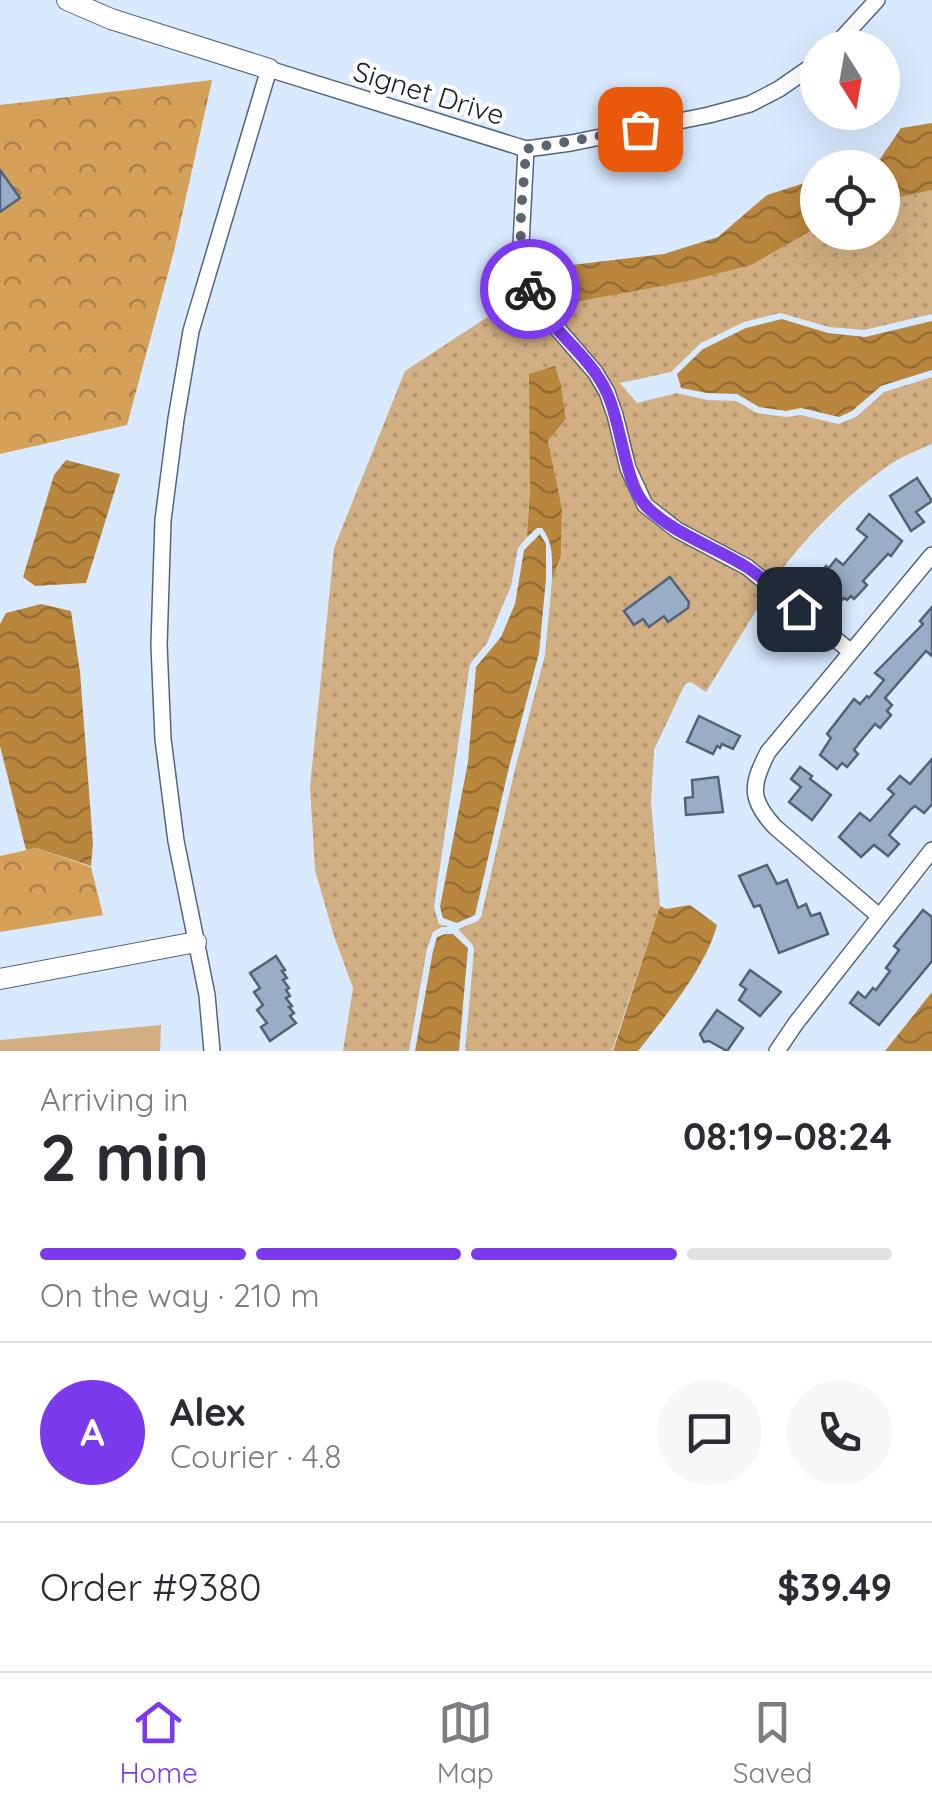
<!DOCTYPE html>
<meta charset="utf-8">
<style>
:root{--surface:#fff;--page:#f7f7f7;--text:#2b2b33;--muted:#7c7c81;--line:#e1e1e2;--accent:#7c3aed}
body{margin:0;font-family:Quicksand,sans-serif;background:var(--page);color:var(--text);height:100vh;display:flex;flex-direction:column;font-size:38px;white-space:nowrap}
*{box-sizing:border-box;margin:0}
p{font-size:32px;color:var(--muted)}
.icon{flex:none;width:55px;height:55px;fill:none;stroke:currentColor;stroke-width:2;stroke-linecap:round;stroke-linejoin:round}
.map{position:relative;height:1051px;overflow:hidden}
.details{display:flex;flex-direction:column;background:var(--surface);flex:1}
.details>*{flex:none}
.needle{width:65px;rotate:169deg}
.buttons{position:absolute;left:800px;top:30px;display:grid;gap:20px}
.buttons a{display:grid;place-items:center;width:100px;height:100px;border-radius:50%;background:var(--surface);box-shadow:0 10px 40px #0002;font-size:50px}
.pin{position:absolute;display:grid;place-items:center;width:85px;height:85px;color:#fff;margin:-42px;border-radius:20px;box-shadow:0 5px 15px #0006}
.courier{position:absolute;display:grid;place-items:center;width:100px;height:100px;margin:-50px;border:8px solid #7c3aed;border-radius:50%;background:#fff;color:#222;box-shadow:0 2px 12px #0007}
.head em{font-style:normal;font-weight:800}
.head div{display:flex;flex-direction:column-reverse}
.head{display:flex;align-items:center;justify-content:space-between;height:170px;padding:0 40px}
h1{font-size:65px;font-weight:800;line-height:75px}
.bar{display:grid;grid-template-columns:repeat(4,1fr);gap:15px 10px;align-content:center;height:120px;padding:0 40px}
.bar i{height:12px;border-radius:8px;background:var(--line)}
.bar .active{background:var(--accent)}
.bar p{grid-column:span 4}
.line{display:flex;align-items:center;gap:25px;padding:0 40px;border-top:2px solid var(--line)}
.line div{flex:1}
.round{display:grid;place-items:center;flex:none;width:105px;height:105px;border-radius:52px;background:var(--page)}
.menu{display:flex;justify-content:space-around;align-items:center;height:140px;border-top:2px solid var(--line);background:var(--surface);font-size:28px;color:var(--muted)}
.menu a{display:grid;justify-items:center;gap:5px}
.menu .active{color:var(--accent)}
.map>svg:first-child{display:block}
.grass{fill:url(#grass-dots)}
.forest{fill:url(#forest-crowns)}
.green{fill:#d2af82}
.water{fill:url(#water-waves)}
.building{fill:#99adc6;stroke:#51637a;stroke-width:2.5}
.lines{fill:none;stroke-linecap:round;stroke-linejoin:round}
.minor-casing{stroke:#54667d;stroke-width:18}
.tertiary-casing{stroke:#54667d;stroke-width:22}
.minor{stroke:#fff;stroke-width:15}
.tertiary{stroke:#fff;stroke-width:20}
.done{stroke:#5a6572;stroke-width:10;stroke-dasharray:0 18}
.route{stroke:#7c3aed;stroke-width:12}
.labels{text-anchor:middle;stroke-width:8;stroke-linejoin:round;paint-order:stroke}
.street-label{font-size:28px;fill:#151d26;stroke:#fff}
</style>
<div class="map">
<svg width="932" height="1051" viewBox="0 0 932 1051">
<defs>
<pattern id="grass-dots" width="8" height="8" patternUnits="userSpaceOnUse" patternTransform="scale(2.5)"><rect width="8" height="8" fill="#d2af82"/><path d="M2 2h.1M6 6h.1" fill="none" stroke="#b39670" stroke-width="1.8" stroke-linecap="round"/></pattern>
<pattern id="forest-crowns" width="20" height="18" patternUnits="userSpaceOnUse" patternTransform="scale(2.5)"><rect width="20" height="18" fill="#d5a058"/><path d="M2 6a3 3 0 1 1 6 0M12 15a3 3 0 1 1 6 0" fill="none" stroke="#ac8249"/></pattern>
<pattern id="water-waves" width="16" height="10" patternUnits="userSpaceOnUse" patternTransform="scale(2.5)"><rect width="16" height="10" fill="#b9863d"/><path d="M0 5q4-4 8 0t8 0" fill="none" stroke="#956d33"/></pattern>
</defs>
<rect width="100%" height="100%" fill="#d9eaff"/>
<!-- grass -->
<g class="grass">
<path d="M 932,190 L 932,314 L 864,330 L 829,327 L 780,313 L 744,322 L 701,343 L 671,372 L 620,383 L 637,403 L 677,393 L 707,400 L 736,401 L 757,413 L 786,417 L 801,415 L 838,424 L 856,417 L 884,392 L 932,377 L 932,444 C 920,449 908,454 897,460 C 853,488 804,538 774,580 L 750,560 L 680,523 L 650,500 L 634,466 L 622,413 L 613,388 L 549,308 L 536,285 L 541,282 L 542,287 L 797,237 L 817,227 L 818,232 L 882,232 L 883,201 Z"/>
<polygon points="524,293 539,318 590,377 601,395 609,417 621,471 641,512 674,537 744,574 767,593 706,692 691,682 685,684 654,750 651,802 660,906 612,1051 465,1051 474,949 472,944 458,929 478,921 481,917 515,769 545,655 552,580 561,556 562,508 548,441 566,419 561,386 530,488 527,537 518,548 511,586 487,643 470,664 434,907 439,924 449,927 442,927 433,932 427,949 409,1051 343,1051 353,988 333,933 315,870 310,787 334,548 405,371"/>
</g>
<!-- forest -->
<g class="forest">
<polygon points="212,80 174,251 127,425 0,454 0,105"/>
<polygon points="36,848 91,867 103,915 0,932 0,856"/>
</g>
<!-- green -->
<polygon class="green" points="161,1025 160,1051 0,1051 0,1040"/>
<!-- water -->
<g class="water">
<polygon points="932,123 932,190 883,201 882,168 860,167 880,159 901,128"/>
<polygon points="817,179 817,227 751,265 688,281 564,304 542,287 538,269 664,254 718,237 767,195"/>
<polygon points="782,319 828,333 865,337 932,321 932,370 881,386 852,411 839,417 801,408 786,411 759,407 737,394 707,393 681,388 677,374 703,349 746,328"/>
<path d="M 555,366 L 561,385 L 566,419 L 548,441 L 562,508 L 561,556 L 552,580 C 552,560 554,544 542,528 L 537,528 L 527,537 L 530,488 L 529,374 Z"/>
<polygon points="66,460 120,474 86,583 35,586 23,577 54,475"/>
<polygon points="540,534 546,544 546,579 539,653 509,767 475,915 457,923 443,918 440,907 468,762 476,667 501,637 515,604 524,550"/>
<polygon points="41,604 71,611 80,672 93,844 91,866 36,848 26,850 0,746 0,624 6,613"/>
<path d="M 690,905 L 717,925 C 706,967 665,1017 638,1051 L 613,1051 L 660,906 L 666,909 Z"/>
<polygon points="445,934 453,934 468,948 459,1051 415,1051 433,951 437,937"/>
<polygon points="932,992 932,1051 885,1051"/>
</g>
<!-- building -->
<g class="building">
<polygon points="0,170 20,198 0,212"/>
<polygon points="917,478 932,501 916,512 924,522 911,531 890,496"/>
<polygon points="869,514 902,541 891,556 888,554 863,581 867,585 859,594 854,599 851,596 847,600 844,598 842,600 816,579 826,566 829,568 836,559 843,565 867,537 857,529"/>
<polygon points="670,577 689,602 688,608 668,622 664,616 649,627 643,619 634,625 624,611"/>
<polygon points="932,607 932,656 926,651 885,698 892,705 887,711 891,715 880,728 875,724 860,742 854,750 858,754 847,767 842,763 837,769 820,755 831,738 827,734 854,699 860,704 867,696 869,698 884,680 875,673 923,624 920,621"/>
<polygon points="699,716 740,736 733,749 722,744 720,748 717,746 713,754 687,742"/>
<polygon points="932,759 932,804 924,813 915,806 911,809 889,835 899,844 888,856 874,845 861,857 839,837 860,813 870,821 894,794 888,789 900,776 910,784"/>
<polygon points="800,767 812,776 810,779 831,795 812,820 789,802 801,787 791,779"/>
<polygon points="718,777 723,812 686,815 685,798 693,797 692,780"/>
<polygon points="767,865 777,884 787,880 798,908 806,904 811,916 820,913 828,934 779,953 760,905 754,907 739,876"/>
<polygon points="923,910 932,917 932,961 879,1025 850,1003 858,992 865,998 873,988 876,990 890,971 886,968 899,950 894,946"/>
<polygon points="276,956 285,970 282,971 287,978 283,980 289,988 286,990 290,996 286,998 292,1006 289,1007 294,1013 290,1016 296,1023 270,1041 261,1027 267,1023 257,1010 263,1005 254,992 260,988 250,973"/>
<polygon points="750,970 781,992 760,1016 739,1000 746,989 740,985"/>
<polygon points="717,1010 743,1028 727,1051 709,1041 704,1042 700,1034"/>
</g>
<g class="lines">
<defs>
<g id="minor">
<polyline points="833,48 877,0"/>
<polyline points="526,149 521,244 526,278 532,295 544,313 595,372 607,392 615,415 628,468 645,505 677,530 747,567 850,651"/>
<path d="M 879,916 L 775,827 C 749,799 751,785 768,752 L 932,555"/>
<polyline points="212,1051 207,995 176,841 163,739 159,645 163,520 176,419 191,331 269,69 526,149 571,143 709,115 750,104 779,89 818,62"/>
<polyline points="777,1051 796,1023 932,850"/>
</g>
<g id="tertiary">
<polyline points="67,0 111,19 269,69"/>
<polyline points="0,979 196,942"/>
</g>
</defs>
<!-- minor casing -->
<use href="#minor" class="minor-casing"/>
<!-- tertiary casing -->
<use href="#tertiary" class="tertiary-casing"/>
<!-- minor -->
<use href="#minor" class="minor"/>
<!-- tertiary -->
<use href="#tertiary" class="tertiary"/>
</g>
<g class="lines">
<!-- done -->
<path class="done" d="M 530,289 C 513,246 524,194 526,149 L 640,129"/>
<!-- route -->
<path class="route" d="M 530,289 C 547,329 589,353 607,393 C 622,424 624,484 647,507 C 674,534 713,546 745,566 C 764,578 781,595 799,609"/>
</g>
<g class="labels">
<!-- street labels -->
<g class="street-label">
<text transform="translate(429 93) rotate(17)" y="10">Signet Drive</text>
</g>
</g>
</svg>
<div class="buttons">
<a><svg class="needle" viewBox="-14 -14 28 28"><path d="M0-13l5 13h-10z" fill="#e53935"/><path d="M0 13l5-13h-10z" fill="#7c7c81"/></svg></a>
<a><svg class="icon" aria-label="locate" viewBox="0 0 24 24"><circle cx="12" cy="12" r="6"/><path d="M12 2v4M12 18v4M2 12h4M18 12h4"/></svg></a>
</div>
<div class="pin" style="left:640px;top:129px;background:#ea580c"><svg class="icon" aria-label="bag" viewBox="0 0 24 24"><path d="M5 8h14l-1 12H6zM9 8a3 3 0 0 1 6 0"/></svg></div>
<div class="pin" style="left:799px;top:609px;background:#1f2937"><svg class="icon" aria-label="home" viewBox="0 0 24 24"><path d="M3 11l9-7 9 7M6 9v11h12V9"/></svg></div>
<div class="courier" style="left:530px;top:289px"><svg class="icon" aria-label="bike" viewBox="0 0 24 24"><circle cx="6" cy="16" r="4"/><circle cx="18" cy="16" r="4"/><path d="M6 16l4-8h5l3 8M10 8l3 8H6M13 5h3"/></svg></div>
</div>
<section class="details">
<div class="head"><div><h1>2 min</h1><p>Arriving in</p></div><em>08:19–08:24</em></div>
<div class="bar"><i class="active"></i><i class="active"></i><i class="active"></i><i></i><p>On the way · 210 m</p></div>
<div class="line" style="height:180px"><b class="round" style="background:var(--accent);color:#fff">A</b><div><b>Alex</b><p>Courier · 4.8</p></div><a class="round"><svg class="icon" aria-label="chat" viewBox="0 0 24 24"><path d="M4 5h16v11H9l-5 4z"/></svg></a><a class="round"><svg class="icon" aria-label="phone" viewBox="0 0 24 24"><path d="M5 4h4l2 5-3 2q2 4 5 5l2-3 5 2v4C11 20 4 13 5 4z"/></svg></a></div>
<div class="line" style="height:130px"><div>Order #9380</div><b>$39.49</b></div>
</section>
<nav class="menu">
<a class="active"><svg class="icon" aria-label="home" viewBox="0 0 24 24"><path d="M3 11l9-7 9 7M6 9v11h12V9"/></svg>Home</a>
<a><svg class="icon" aria-label="map" viewBox="0 0 24 24"><path d="M3 6l6-2 6 2 6-2v14l-6 2-6-2-6 2zM9 4v14M15 6v14"/></svg>Map</a>
<a><svg class="icon" aria-label="saved" viewBox="0 0 24 24"><path d="M7 4h10v16l-5-4-5 4z"/></svg>Saved</a>
</nav>
